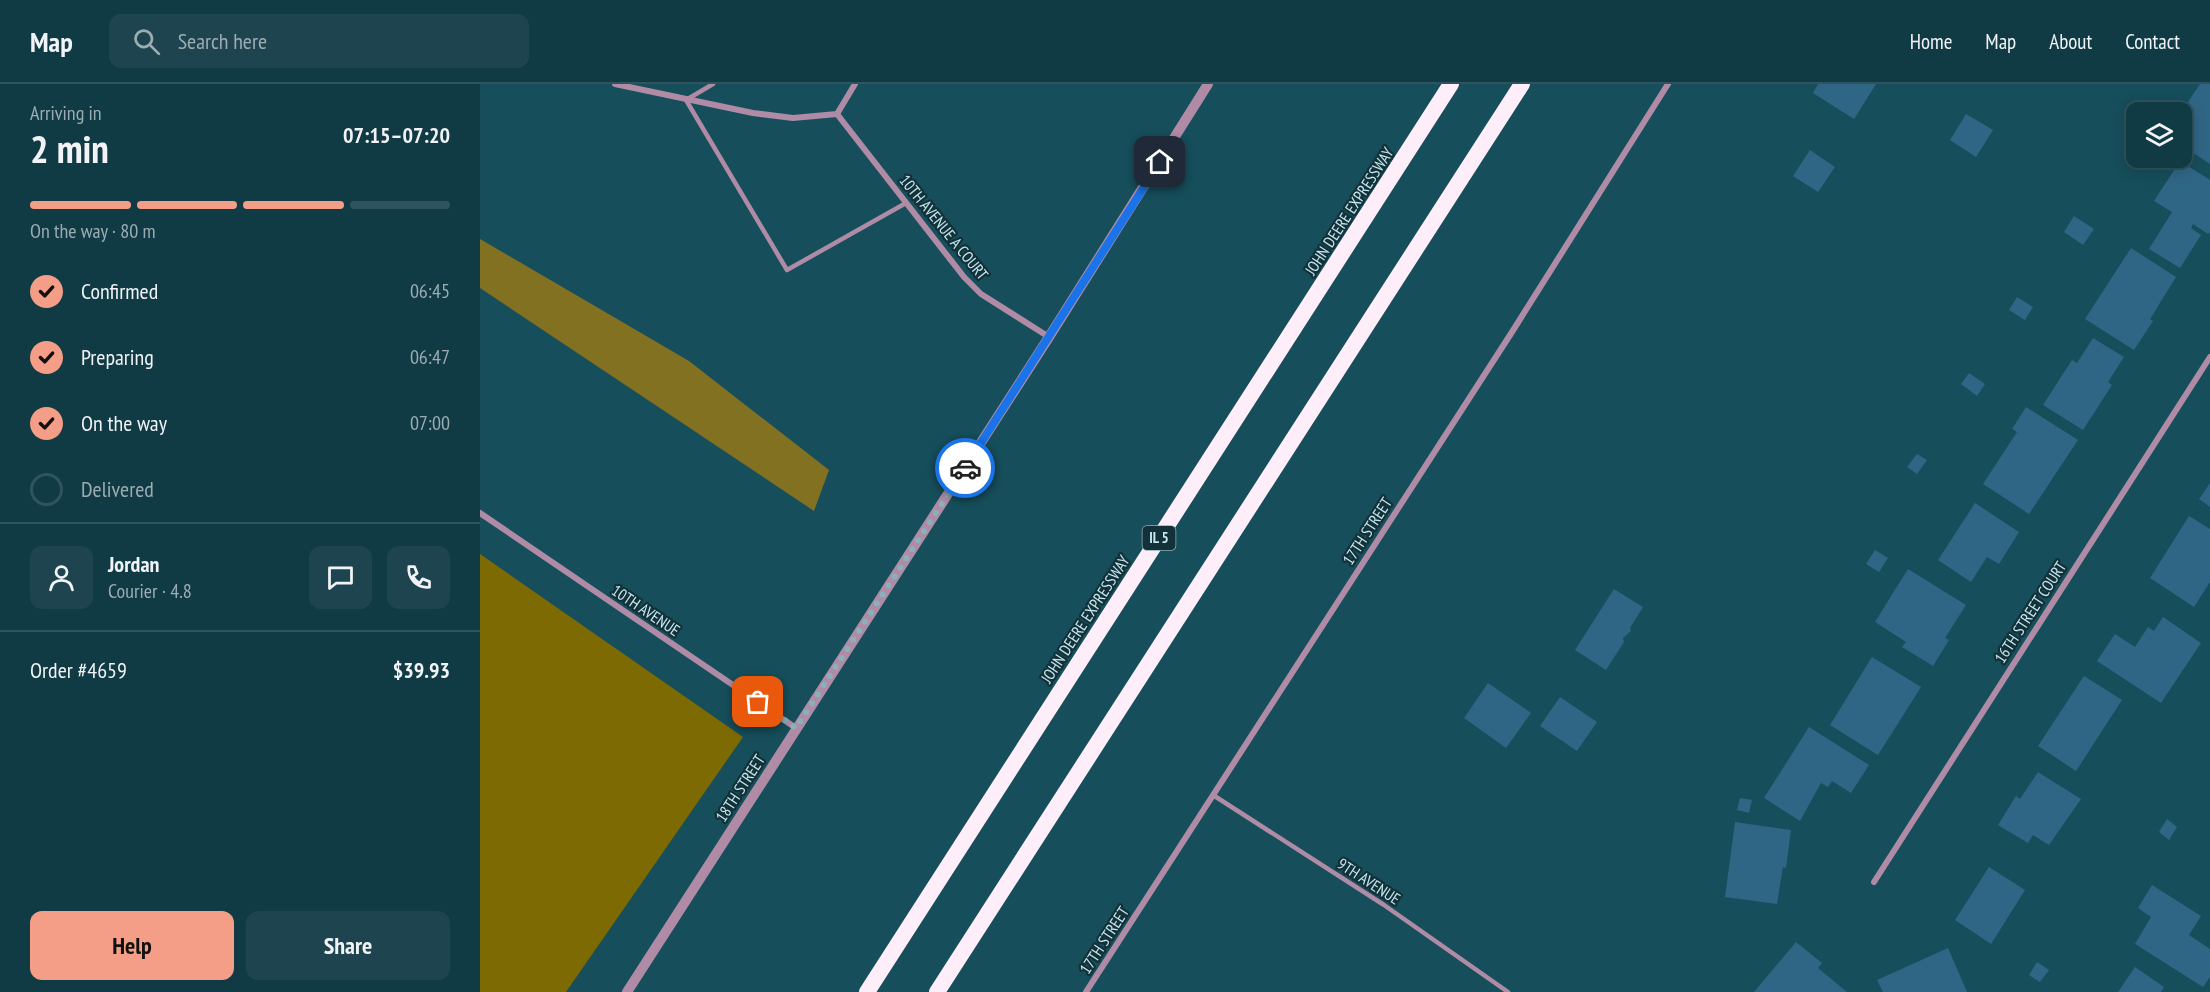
<!DOCTYPE html>
<meta charset="utf-8">
<style>
:root{--surface:#103a44;--page:#1e454f;--text:#f1f3f6;--muted:#9cadb2;--line:#30545d;--accent:#f49e87}
body{margin:0;font-family:"PT Sans Narrow",sans-serif;background:var(--page);color:var(--text);height:100vh;display:flex;flex-direction:column;font-size:22px;white-space:nowrap}
*{box-sizing:border-box;margin:0}
p{font-size:20px;color:var(--muted)}
.icon{flex:none;width:33px;height:33px;fill:none;stroke:currentColor;stroke-width:2;stroke-linecap:round;stroke-linejoin:round}
.map{position:relative;flex:1;overflow:hidden}
.sheet{display:flex;flex-direction:column;background:var(--surface);width:480px}
.sheet>*{flex:none}
.buttons{position:absolute;left:1646px;top:18px;display:grid;gap:12px}
.buttons a{display:grid;place-items:center;width:66px;height:66px;border-radius:12px;background:var(--surface);box-shadow:0 3px 15px #0003,0 0 0 2px var(--line);font-size:30px}
.pin{position:absolute;display:grid;place-items:center;width:51px;height:51px;color:#fff;margin:-26px;border-radius:12px;box-shadow:0 3px 9px #0006}
.courier{position:absolute;display:grid;place-items:center;width:60px;height:60px;margin:-30px;border:4px solid #1a73e8;border-radius:50%;background:#fff;color:#222;box-shadow:0 2px 8px #0007}
.summary em{font-style:normal;font-weight:700}
.summary div{display:flex;flex-direction:column-reverse}
.summary{display:flex;align-items:center;justify-content:space-between;height:102px;padding:0 30px}
h1{font-size:39px;font-weight:700;line-height:45px}
.bar{display:grid;grid-template-columns:repeat(4,1fr);gap:9px 6px;align-content:center;height:72px;padding:0 30px}
.bar i{height:8px;border-radius:4px;background:var(--line)}
.bar .current{background:var(--accent)}
.bar p{grid-column:span 4}
.line{display:flex;align-items:center;gap:15px;padding:0 30px;border-top:2px solid var(--line)}
.line div{flex:1}
.round{display:grid;place-items:center;flex:none;width:63px;height:63px;border-radius:12px;background:var(--page)}
ol{padding:0 30px;list-style:none}
li{display:flex;align-items:center;gap:18px;height:66px}
li p{margin-inline-start:auto}
li .icon{padding:6px;border-radius:50%;background:var(--accent);color:#111;stroke-width:4}
li:last-child{color:var(--muted)}
li i{width:33px;height:33px;border:3px solid var(--line);border-radius:50%}
.primary-button{display:flex;gap:12px;margin-top:auto;padding:12px 30px}
.primary-button a{flex:1;height:69px;border-radius:12px;background:var(--accent);color:#111;font-size:24px;font-weight:700;line-height:69px;text-align:center}
.primary-button a+a{background:var(--page);color:var(--text)}
header{display:flex;align-items:center;gap:36px;box-sizing:border-box;height:84px;padding:0 30px;background:var(--surface);border-bottom:2px solid var(--line)}
header strong{font-size:28px}
nav{display:flex;gap:33px;margin-inline-start:auto;font-size:21px}
.search{width:420px;height:54px;background:var(--page);display:flex;align-items:center;gap:15px;box-sizing:border-box;padding:0 21px;border-radius:12px;color:var(--muted);font-size:22px}
main{display:flex;flex:1;min-height:0}
.map>svg:first-child{display:block}
.green{fill:#7d6a02}
.forest{fill:#837122}
.building{fill:#306685}
.lines{fill:none;stroke-linecap:round;stroke-linejoin:round}
.service{stroke:#af8ba5;stroke-width:4.5}
.minor{stroke:#af8ba5;stroke-width:6}
.tertiary{stroke:#af8ba5;stroke-width:10}
.trunk{stroke:#feeef9;stroke-width:16}
.done{stroke:#88b1bc;stroke-width:6;stroke-dasharray:0 10.8}
.route{stroke:#1a73e8;stroke-width:8}
.labels{text-anchor:middle;stroke-width:4.5;stroke-linejoin:round;paint-order:stroke}
.shield{fill:#133138;stroke:#90b0b9;stroke-width:1.5}
.shield-label{font-size:15px;font-weight:bold;fill:#c5e7f0}
.street-label{font-size:16px;fill:#c5e7f0;stroke:#133138}
</style>
<header>
<strong>Map</strong>
<div class="search"><svg class="icon" aria-label="search" viewBox="0 0 24 24"><circle cx="10" cy="10" r="6"/><path d="M15 15l6 6"/></svg>Search here</div>
<nav><a>Home</a><a>Map</a><a>About</a><a>Contact</a></nav>
</header>
<main>
<section class="sheet">
<div class="summary"><div><h1>2 min</h1><p>Arriving in</p></div><em>07:15–07:20</em></div>
<div class="bar"><i class="current"></i><i class="current"></i><i class="current"></i><i></i><p>On the way · 80 m</p></div>
<ol>
<li><svg class="icon" aria-label="check" viewBox="0 0 24 24"><path d="M5 12l5 5 9-10"/></svg>Confirmed<p>06:45</p></li>
<li><svg class="icon" aria-label="check" viewBox="0 0 24 24"><path d="M5 12l5 5 9-10"/></svg>Preparing<p>06:47</p></li>
<li><svg class="icon" aria-label="check" viewBox="0 0 24 24"><path d="M5 12l5 5 9-10"/></svg>On the way<p>07:00</p></li>
<li><i></i>Delivered</li>
</ol>
<div class="line" style="height:108px"><a class="round"><svg class="icon" aria-label="person" viewBox="0 0 24 24"><circle cx="12" cy="8" r="4"/><path d="M4 21q1-7 8-7t8 7"/></svg></a><div><b>Jordan</b><p>Courier · 4.8</p></div><a class="round"><svg class="icon" aria-label="chat" viewBox="0 0 24 24"><path d="M4 5h16v11H9l-5 4z"/></svg></a><a class="round"><svg class="icon" aria-label="phone" viewBox="0 0 24 24"><path d="M5 4h4l2 5-3 2q2 4 5 5l2-3 5 2v4C11 20 4 13 5 4z"/></svg></a></div>
<div class="line" style="height:78px"><div>Order #4659</div><b>$39.93</b></div>
<div class="primary-button"><a>Help</a><a>Share</a></div>
</section>
<div class="map">
<svg width="1730" height="908" viewBox="0 0 1730 908">
<rect width="100%" height="100%" fill="#164e5b"/>
<!-- green -->
<polygon class="green" points="0,470 263,653 86,908 0,908"/>
<!-- forest -->
<polygon class="forest" points="0,155 209,277 349,386 334,427 0,204"/>
<!-- building -->
<g class="building">
<polygon points="1338,0 1396,0 1374,35 1333,9"/>
<polygon points="1720,0 1730,0 1730,80 1715,70 1710,72 1701,66 1701,37 1703,38 1712,24 1706,21"/>
<polygon points="1486,30 1513,46 1496,73 1470,56"/>
<polygon points="1330,66 1355,83 1338,108 1313,92"/>
<polygon points="1700,77 1730,96 1730,148 1728,150 1713,140 1711,144 1721,151 1700,184 1669,165 1692,128 1674,117"/>
<polygon points="1594,132 1614,145 1603,161 1584,148"/>
<polygon points="1651,164 1696,193 1670,235 1673,237 1654,266 1605,235"/>
<polygon points="1537,213 1553,223 1545,236 1529,226"/>
<polygon points="1613,254 1644,273 1628,298 1632,301 1603,346 1563,321 1592,276 1597,279"/>
<polygon points="1489,289 1505,300 1497,312 1481,300"/>
<polygon points="1546,323 1598,356 1549,430 1503,400 1537,348 1532,345"/>
<polygon points="1437,370 1447,376 1437,390 1427,383"/>
<polygon points="1730,399 1730,423 1719,415"/>
<polygon points="1495,419 1539,448 1519,480 1507,473 1491,498 1458,476"/>
<polygon points="1709,432 1730,445 1730,498 1714,523 1670,494"/>
<polygon points="1395,466 1408,474 1399,488 1386,480"/>
<polygon points="1428,485 1486,521 1465,554 1469,556 1453,582 1422,563 1426,558 1395,538"/>
<polygon points="1134,505 1163,523 1150,544 1151,547 1143,554 1144,558 1126,586 1095,566"/>
<polygon points="1683,533 1721,559 1681,619 1617,577 1635,550 1655,563 1668,543 1674,547"/>
<polygon points="1392,573 1441,603 1398,671 1350,641"/>
<polygon points="1604,592 1642,616 1596,687 1558,662"/>
<polygon points="1008,599 1051,629 1026,664 984,634"/>
<polygon points="1080,613 1117,638 1097,667 1060,642"/>
<polygon points="1329,643 1389,681 1371,709 1352,697 1348,703 1341,699 1320,737 1284,714"/>
<polygon points="1558,688 1601,715 1569,761 1553,751 1548,759 1518,741 1536,712 1540,715"/>
<polygon points="1260,714 1272,716 1269,729 1257,726"/>
<polygon points="1687,735 1697,743 1689,756 1679,748"/>
<polygon points="1255,738 1311,746 1306,784 1303,783 1297,820 1245,813"/>
<polygon points="1509,783 1545,806 1511,860 1475,836"/>
<polygon points="1672,801 1721,832 1709,851 1730,865 1730,893 1723,903 1655,860 1671,833 1658,824"/>
<polygon points="1316,858 1342,879 1338,884 1367,908 1274,908"/>
<polygon points="1468,864 1487,908 1403,908 1397,896"/>
<polygon points="1557,878 1569,886 1560,898 1549,891"/>
<polygon points="1655,883 1684,903 1681,908 1638,908"/>
</g>
<g class="lines">
<!-- service -->
<g class="service">
<polyline points="233,0 206,16 307,186 426,119"/>
<polyline points="733,711 904,821 1028,908"/>
</g>
<!-- minor -->
<g class="minor">
<polyline points="135,0 273,29 313,34 357,30 375,0"/>
<polyline points="357,30 484,193 501,210 569,253"/>
<polyline points="0,429 316,644"/>
<polyline points="1394,798 1730,273"/>
<polyline points="606,908 1032,248 1188,0"/>
</g>
<!-- tertiary -->
<polyline class="tertiary" points="147,908 569,253 728,0"/>
<!-- trunk -->
<g class="trunk">
<polyline points="387,908 971,0"/>
<polyline points="457,908 1042,0"/>
</g>
</g>
<g class="lines">
<!-- done -->
<polyline class="done" points="278,618 316,644 485,384"/>
<!-- route -->
<polyline class="route" points="485,384 680,78"/>
</g>
<g class="labels">
<!-- shield labels -->
<rect class="shield" x="662.5" y="442" width="33" height="24" rx="4.5"/>
<g class="shield-label">
<text x="679" y="459">IL 5</text>
</g>
<!-- street labels -->
<g class="street-label">
<text transform="translate(869 127) rotate(-57)" y="6">JOHN DEERE EXPRESSWAY</text>
<text transform="translate(464 143) rotate(51)" y="6">10TH AVENUE A COURT</text>
<text transform="translate(887 447) rotate(-57)" y="6">17TH STREET</text>
<text transform="translate(166 526) rotate(34)" y="6">10TH AVENUE</text>
<text transform="translate(1550 528) rotate(-57)" y="6">16TH STREET COURT</text>
<text transform="translate(605 535) rotate(-57)" y="6">JOHN DEERE EXPRESSWAY</text>
<text transform="translate(260 704) rotate(-57)" y="6">18TH STREET</text>
<text transform="translate(889 797) rotate(33)" y="6">9TH AVENUE</text>
<text transform="translate(624 856) rotate(-57)" y="6">17TH STREET</text>
</g>
</g>
</svg>
<div class="buttons">
<a><svg class="icon" aria-label="layers" viewBox="0 0 24 24"><path d="M12 4l9 5-9 5-9-5zM3 14l9 5 9-5"/></svg></a>
</div>
<div class="pin" style="left:278px;top:618px;background:#ea580c"><svg class="icon" aria-label="bag" viewBox="0 0 24 24"><path d="M5 8h14l-1 12H6zM9 8a3 3 0 0 1 6 0"/></svg></div>
<div class="pin" style="left:680px;top:78px;background:#1f2937"><svg class="icon" aria-label="home" viewBox="0 0 24 24"><path d="M3 11l9-7 9 7M6 9v11h12V9"/></svg></div>
<div class="courier" style="left:485px;top:384px"><svg class="icon" aria-label="car" viewBox="0 0 24 24"><path d="M5 17H2v-5l4-1 3-4h7l3 4 3 1v5h-3M9 17h6M6 11h13"/><circle cx="7" cy="17" r="2"/><circle cx="17" cy="17" r="2"/></svg></div>
</div>
</main>
